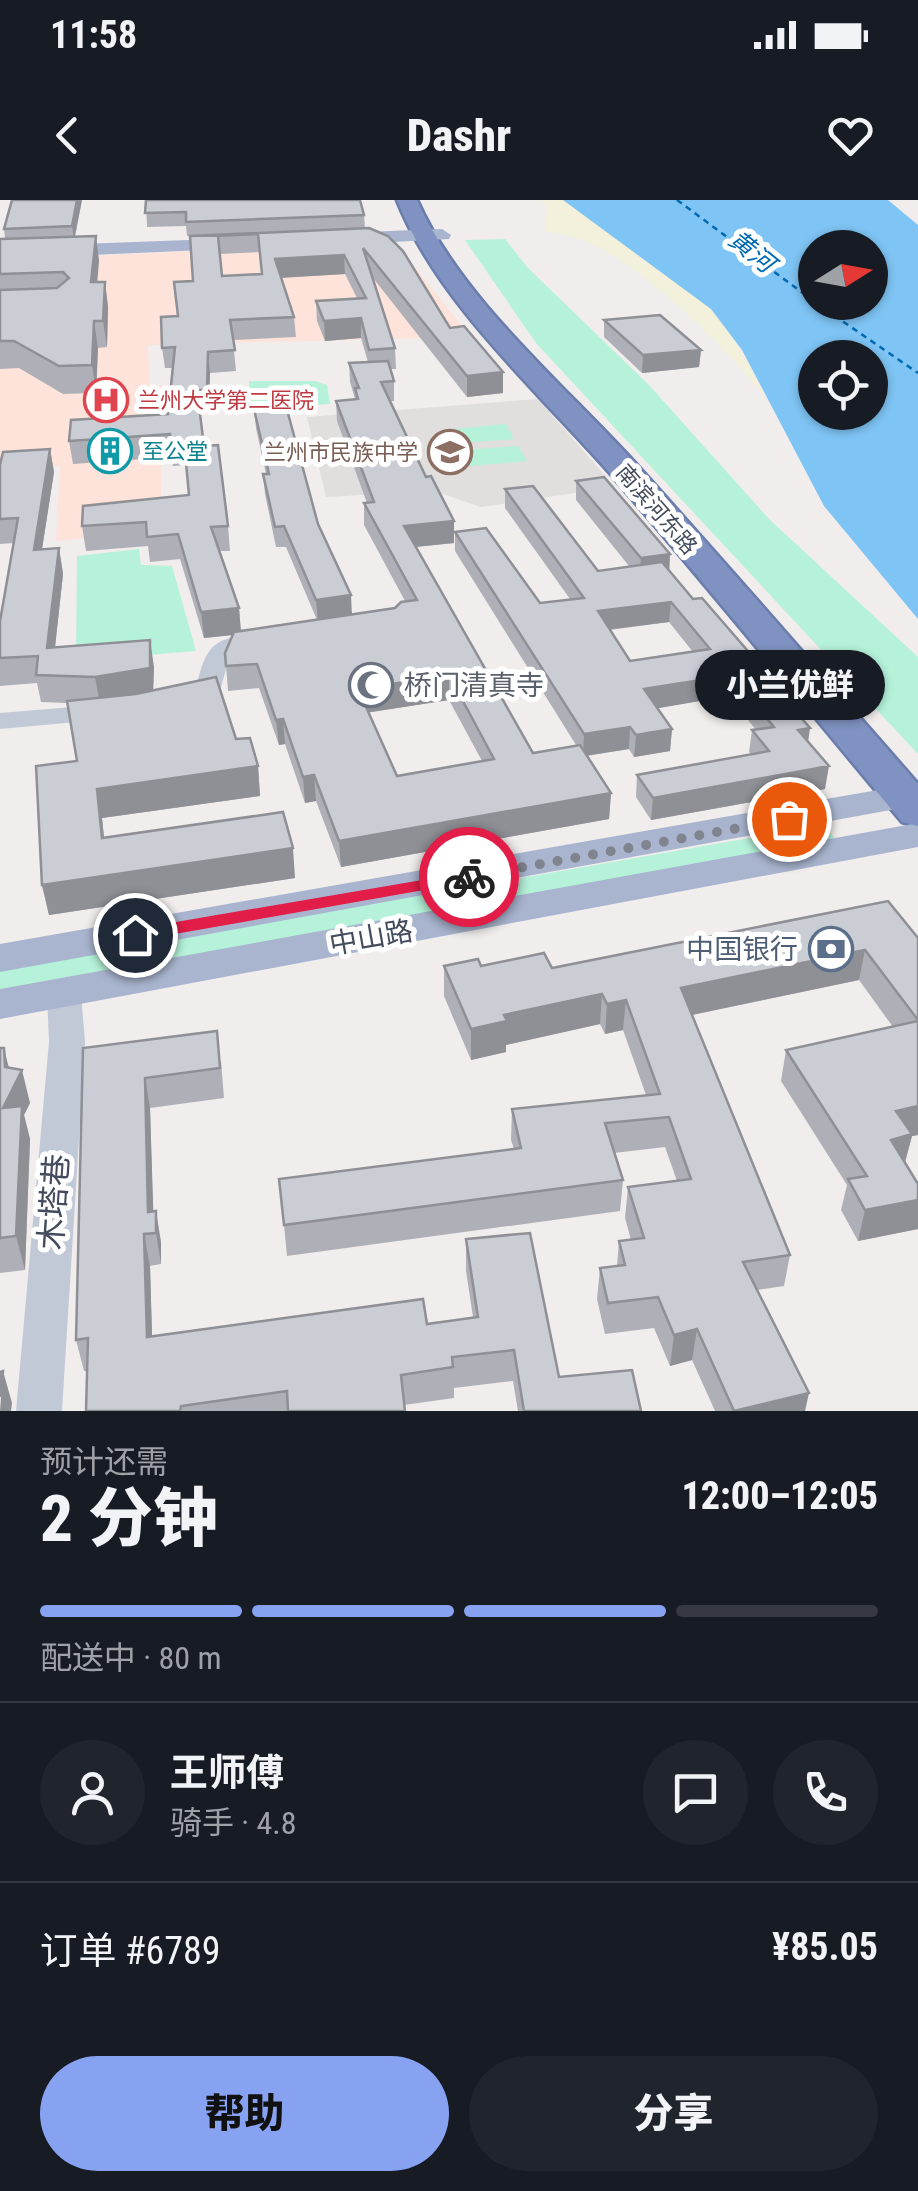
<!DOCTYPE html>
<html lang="zh">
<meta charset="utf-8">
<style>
:root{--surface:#171b24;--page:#20242c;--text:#f1f3f6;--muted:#9ea1a6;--line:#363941;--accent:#88a2f2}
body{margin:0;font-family:"Roboto Condensed","Noto Sans SC",sans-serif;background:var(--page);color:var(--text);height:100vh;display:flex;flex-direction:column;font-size:38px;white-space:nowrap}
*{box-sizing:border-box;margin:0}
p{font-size:32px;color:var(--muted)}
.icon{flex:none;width:55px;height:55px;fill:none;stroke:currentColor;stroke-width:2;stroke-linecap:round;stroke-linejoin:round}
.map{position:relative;height:1211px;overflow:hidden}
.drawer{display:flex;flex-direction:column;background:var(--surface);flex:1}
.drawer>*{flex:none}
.needle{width:65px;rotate:79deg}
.buttons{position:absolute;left:798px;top:30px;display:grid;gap:20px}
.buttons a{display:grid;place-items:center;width:90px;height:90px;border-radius:50%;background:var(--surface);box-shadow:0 2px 8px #0004;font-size:50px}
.pin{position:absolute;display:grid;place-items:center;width:85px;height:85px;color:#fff;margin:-42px;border:5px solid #fff;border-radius:50%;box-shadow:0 2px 10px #0007}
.courier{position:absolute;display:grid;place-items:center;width:100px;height:100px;margin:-50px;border:8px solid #e11d48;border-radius:50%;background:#fff;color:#222;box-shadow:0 2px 12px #0007}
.bubble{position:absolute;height:70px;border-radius:35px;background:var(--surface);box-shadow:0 2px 8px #0004;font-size:32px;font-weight:800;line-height:70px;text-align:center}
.head em{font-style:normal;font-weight:800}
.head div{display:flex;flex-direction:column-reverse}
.head{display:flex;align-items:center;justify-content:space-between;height:170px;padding:0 40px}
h1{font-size:65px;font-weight:800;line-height:75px}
.bar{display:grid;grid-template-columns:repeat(4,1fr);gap:15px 10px;align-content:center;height:120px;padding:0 40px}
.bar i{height:12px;border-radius:8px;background:var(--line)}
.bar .current{background:var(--accent)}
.bar p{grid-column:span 4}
.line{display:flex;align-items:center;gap:25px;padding:0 40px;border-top:2px solid var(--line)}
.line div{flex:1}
.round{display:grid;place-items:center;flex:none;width:105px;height:105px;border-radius:52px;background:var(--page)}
.primary-button{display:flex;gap:20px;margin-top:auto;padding:20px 40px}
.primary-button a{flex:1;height:115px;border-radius:60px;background:var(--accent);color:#111;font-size:40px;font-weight:800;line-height:115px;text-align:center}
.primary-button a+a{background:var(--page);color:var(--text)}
.status{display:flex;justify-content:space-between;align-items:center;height:70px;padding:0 50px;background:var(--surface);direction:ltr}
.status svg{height:28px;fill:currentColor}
header{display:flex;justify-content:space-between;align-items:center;height:130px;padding:0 40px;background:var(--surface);font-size:45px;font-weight:800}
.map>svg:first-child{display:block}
.education{fill:#e1dede}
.medical{fill:#fde3d9}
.green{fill:#b5f2d9}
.sand{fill:#f3f0db}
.water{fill:#7ec4f4;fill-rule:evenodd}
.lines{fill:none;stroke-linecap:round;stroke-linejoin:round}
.ferry{stroke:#006ab2;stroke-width:2.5;stroke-dasharray:6 5;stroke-linecap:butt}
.highway-casing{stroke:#6a7dad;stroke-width:5}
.minor{fill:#c1c8d6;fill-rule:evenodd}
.major{fill:#a9b5cf;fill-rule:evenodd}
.highway{fill:#7f92c1;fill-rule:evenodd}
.wall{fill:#afb0b7;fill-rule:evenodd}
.shaded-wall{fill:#8e9095}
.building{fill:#cbcdd5;stroke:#8e9095;stroke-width:2.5;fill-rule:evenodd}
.route{fill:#e11d48}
.done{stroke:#80848e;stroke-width:10;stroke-dasharray:0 18}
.labels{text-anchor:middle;stroke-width:10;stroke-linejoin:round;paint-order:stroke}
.far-health-label{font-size:22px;fill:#be3a42;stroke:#fff;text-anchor:start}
.far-culture-label{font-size:22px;fill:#0d838f;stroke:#fff;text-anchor:start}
.far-education-label{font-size:22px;fill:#785e54;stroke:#fff;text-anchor:end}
.far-street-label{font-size:22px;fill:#434b5c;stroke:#fff}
.far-water-label{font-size:25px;font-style:italic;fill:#006ab2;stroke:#fff}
.worship-label{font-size:28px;fill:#5b616d;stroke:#fff;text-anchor:start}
.street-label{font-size:28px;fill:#434b5c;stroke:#fff}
.service-label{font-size:28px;fill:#4e5e75;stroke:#fff;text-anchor:end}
.near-street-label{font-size:32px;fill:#434b5c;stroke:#fff}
</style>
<div class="status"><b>11:58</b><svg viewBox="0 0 49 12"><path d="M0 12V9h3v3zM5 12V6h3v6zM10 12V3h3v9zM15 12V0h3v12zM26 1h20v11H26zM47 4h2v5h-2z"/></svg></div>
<header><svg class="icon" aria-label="back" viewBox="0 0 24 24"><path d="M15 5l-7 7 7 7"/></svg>Dashr<svg class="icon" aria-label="heart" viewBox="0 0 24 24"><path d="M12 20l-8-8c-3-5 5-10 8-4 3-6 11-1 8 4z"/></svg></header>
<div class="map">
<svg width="918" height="1211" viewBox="0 0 918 1211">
<rect width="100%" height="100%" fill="#f0edec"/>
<!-- education -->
<polygon class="education" points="538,199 615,287 481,307 434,291 326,297 307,217"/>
<!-- medical -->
<polygon class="medical" points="340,44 404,54 471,137 148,145 150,186 210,184 215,214 161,217 161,314 136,333 56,341 60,265 5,268 0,286 0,60"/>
<!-- green -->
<g class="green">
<polygon points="505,39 528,68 649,185 769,319 918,457 918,554 536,143 465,40"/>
<polygon points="249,181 315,181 327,185 330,204 250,209"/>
<polygon points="506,224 514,239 449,244 441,230"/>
<polygon points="518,246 527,261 460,267 453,251"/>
<polygon points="139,349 141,365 172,366 196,451 76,461 77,356"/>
<polygon points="824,625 836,640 0,789 0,769"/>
</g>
<!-- sand -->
<path class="sand" d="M 540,0 L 563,0 C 603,27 682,76 712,111 C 735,137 750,166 765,197 C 728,150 645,67 590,43 C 577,37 560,34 545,31 L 547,6 Z"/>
<!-- water -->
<path class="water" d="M 563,0 L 888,0 L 918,25 L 918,419 L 824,306 L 742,150 L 711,109 ZM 815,48 L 870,48 L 870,102 L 815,102 ZM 815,158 L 870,158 L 870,212 L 815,212 Z"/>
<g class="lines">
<!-- ferry -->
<g class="ferry">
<polyline points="677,0 815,102"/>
<polyline points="816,103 918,173"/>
</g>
<defs>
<path id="highway" d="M 397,0 L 417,0 C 460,98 563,184 635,263 C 731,369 824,477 918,584 L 918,626 L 902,622 C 806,507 712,392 615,279 C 542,195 438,104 397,0 Z"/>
</defs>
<!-- highway casing -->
<use href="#highway" class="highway-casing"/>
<!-- minor -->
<g class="minor">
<path d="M 269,432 L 278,435 L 282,440 L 278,445 L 235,453 L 229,458 L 219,495 L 195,506 L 175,506 L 171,500 L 197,485 C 208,434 223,439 269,432 Z"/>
<polygon points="110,504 124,512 120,518 0,529 0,513"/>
<polygon points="64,781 76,785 81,793 85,842 62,1211 16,1211 49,842 47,793 52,785"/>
</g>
<!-- major -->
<g class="major">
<polygon points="442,29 451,35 449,39 337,45 328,39 337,33"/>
<polygon points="242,38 249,40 249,48 0,59 0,47"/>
<polygon points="918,583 918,605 0,772 0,744"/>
<polygon points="918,623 918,647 0,819 0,789"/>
</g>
<!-- highway -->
<use href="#highway" class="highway"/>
</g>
<!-- wall -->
<g class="wall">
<polygon points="82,0 75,37 99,60 97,82 105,82 108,107 107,147 98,148 96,193 63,194 19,168 0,169 0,39 5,38 4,29"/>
<polygon points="146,0 364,15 365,28 187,36 186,26 147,27"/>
<path d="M 369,28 L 503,193 L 467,197 L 373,78 L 395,148 L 396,169 L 390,169 L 394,181 L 394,201 L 390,201 L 426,277 L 454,321 L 454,343 L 416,347 L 533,553 L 576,545 L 455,351 L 455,332 L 540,403 L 570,399 L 505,308 L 505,289 L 598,371 L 629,366 L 576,300 L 576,281 L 670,354 L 669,371 L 693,399 L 767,473 L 766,477 L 808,542 L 825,589 L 651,620 L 636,597 L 637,575 L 751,554 L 749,552 L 752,530 L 756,530 L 729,496 L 657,508 L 672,529 L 670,551 L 634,557 L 629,549 L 587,556 L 611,593 L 609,619 L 341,667 L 316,601 L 305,603 L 285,544 L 279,545 L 259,488 L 228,491 L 225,453 L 233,435 L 204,438 L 180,359 L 150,362 L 148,346 L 86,351 L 82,326 L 189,295 L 186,265 L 173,266 L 172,257 L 73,264 L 69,241 L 168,214 L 173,168 L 165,168 L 162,148 L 178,116 L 174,82 L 193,81 L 190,36 ZM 259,52 L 262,74 L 222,76 L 220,54 ZM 345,74 L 357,98 L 316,101 L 317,121 L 325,141 L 361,138 L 368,162 L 349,163 L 350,182 L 355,199 L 336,201 L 337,221 L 367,303 L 364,303 L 364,325 L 405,401 L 395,408 L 352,414 L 318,324 L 254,209 L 256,228 L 266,274 L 263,274 L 265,294 L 276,347 L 286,347 L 317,420 L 241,431 L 239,408 L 220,351 L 230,351 L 228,326 L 204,246 L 200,212 L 209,212 L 210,173 L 236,171 L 233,140 L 296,137 L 294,117 L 281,78 ZM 669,422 L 693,452 L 630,461 L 610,430 ZM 449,500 L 482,561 L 397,576 L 369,512 Z"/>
<polygon points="604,120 701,150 699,167 642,173 604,137"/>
<polygon points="50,249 54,272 42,349 59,348 63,374 55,447 154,467 153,490 236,539 258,566 260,596 102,618 104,637 295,678 49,715 42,685 77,561 67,503 41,502 37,483 0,486 0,421 14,343 0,344 0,265"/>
<polygon points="918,738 918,935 912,936 905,963 918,1029 858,1041 841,1010 847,985 781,881 786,850 893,827 859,780 692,815 790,1055 784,1086 757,1090 805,1211 715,1211 692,1160 670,1166 654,1128 605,1134 597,1099 600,1068 617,1066 619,1041 631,1040 625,1018 628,987 677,981 665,947 614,953 623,980 620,1011 287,1056 284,1025 514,949 511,940 512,909 646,895 623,830 605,834 600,824 506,845 506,852 471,860 444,796 444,766 481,766 552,768"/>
<polygon points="0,848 9,867 30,903 24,915 30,939 25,1070 0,1073"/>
<polygon points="83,848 221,861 224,898 150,908 153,1011 161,1042 161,1064 150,1066 152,1137 427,1124 473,1117 466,1071 466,1039 559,1177 641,1211 518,1211 513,1181 454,1188 454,1198 404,1205 405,1211 86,1211 87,1171 84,1171 76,1140"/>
</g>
<!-- shaded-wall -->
<g class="shaded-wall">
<polygon points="77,0 82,0 74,40 72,26"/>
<polygon points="96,36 99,60 95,108 91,82"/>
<polygon points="344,55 345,74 277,78 275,59"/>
<polygon points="105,82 108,107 107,147 103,121"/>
<polygon points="361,118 361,138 325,141 324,121"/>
<polygon points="94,121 98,148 96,193 92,165"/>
<polygon points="701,150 699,167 642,173 643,155"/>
<polygon points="208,152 210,173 209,212 207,190"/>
<polygon points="503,172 503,193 467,197 467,176"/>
<polygon points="50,249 54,272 38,375 34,350"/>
<polygon points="454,321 454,343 404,348 404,326"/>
<polygon points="59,348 63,374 52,475 47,448"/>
<polygon points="670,354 669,375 639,379 641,358"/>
<polygon points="351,395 352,416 318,422 316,400"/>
<polygon points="671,402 669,422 596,431 598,411"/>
<polygon points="239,408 241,434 204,438 201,412"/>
<polygon points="150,440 154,467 153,495 100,504 95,477"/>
<polygon points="449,475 449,500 359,514 358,489"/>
<polygon points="732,475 729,496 642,511 644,489"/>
<polygon points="283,519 285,544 279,545 276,520"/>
<polygon points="630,527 629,549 583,556 584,534"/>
<polygon points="810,528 807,550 798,530"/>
<polygon points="672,529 670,551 634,557 636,535"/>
<polygon points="258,566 260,596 102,618 107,668 97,589"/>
<polygon points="829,566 825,589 651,620 653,598"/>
<polygon points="314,575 316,601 305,603 303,577"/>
<polygon points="611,593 609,619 341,667 339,641"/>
<polygon points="293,648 295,678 49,715 42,685"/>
<polygon points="865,750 859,780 677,818 681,788"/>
<polygon points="602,794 600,824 506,845 506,852 471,860 471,829 504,815"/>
<polygon points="626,800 623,830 605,834 607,804"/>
<polygon points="4,848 12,881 22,870 30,903 24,915 30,939 25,1070 16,1036 3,908"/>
<polygon points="145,878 150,908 154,1033 148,1012"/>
<polygon points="918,906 918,935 912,936 904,965 883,970 896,911"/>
<polygon points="918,1000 918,1029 858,1041 865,1010"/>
<polygon points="156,1011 161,1042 161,1064 156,1033"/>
<polygon points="144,1034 150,1066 153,1168 147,1137"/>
<polygon points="697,1129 692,1160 670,1166 674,1135"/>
<polygon points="3,1171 12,1203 11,1211 0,1211"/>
<polygon points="809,1193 805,1211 737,1211"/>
</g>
<!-- building -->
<g class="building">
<polygon points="12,0 77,0 72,26 4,29"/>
<polygon points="146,0 360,0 364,15 186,22 186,12 145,13"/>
<path d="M 369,28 L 388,36 L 403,51 L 450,128 L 464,126 L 503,172 L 467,176 L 363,48 L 395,148 L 369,150 L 361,118 L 324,121 L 316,101 L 366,98 L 344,55 L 275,59 L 294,117 L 230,120 L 235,150 L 208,152 L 207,190 L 197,190 L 204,246 L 218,245 L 228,326 L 211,327 L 239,408 L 201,412 L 178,334 L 147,337 L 146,322 L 82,326 L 83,306 L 189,295 L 184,242 L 171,243 L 170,234 L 69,241 L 71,220 L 168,214 L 175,147 L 162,148 L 161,117 L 178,116 L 174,82 L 193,81 L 190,36 ZM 258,34 L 262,74 L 222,76 L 218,36 Z"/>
<polygon points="96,36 91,82 105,82 103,121 94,121 92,165 59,166 14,141 0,141 0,90 57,88 69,78 63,72 0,74 0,39"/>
<polygon points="660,115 701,150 643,155 604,120"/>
<path d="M 388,161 L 394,181 L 381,182 L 426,277 L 431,276 L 454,321 L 404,326 L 533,553 L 580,545 L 611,593 L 339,641 L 314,575 L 303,577 L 283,519 L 276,520 L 257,464 L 226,466 L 225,453 L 234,432 L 395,408 L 401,402 L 417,400 L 364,303 L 374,302 L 336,201 L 358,199 L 355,188 L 359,188 L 349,163 ZM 449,475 L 494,559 L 397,576 L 358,489 Z"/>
<polygon points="286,206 318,324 351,395 316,400 284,326 275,327 263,274 269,274 254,209"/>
<polygon points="50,249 34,350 59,348 47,448 150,440 150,468 95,477 36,475 38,456 0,458 0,421 18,318 0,319 0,265 3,252"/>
<polygon points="604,277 670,354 641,358 576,281"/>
<path d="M 533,286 L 598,371 L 662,362 L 693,399 L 702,398 L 767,473 L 763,474 L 810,528 L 798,530 L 829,566 L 653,598 L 637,575 L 769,551 L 752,530 L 774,527 L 732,475 L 644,489 L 672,529 L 636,535 L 630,527 L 584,534 L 455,332 L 486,328 L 540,403 L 584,398 L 505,289 ZM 671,402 L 710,449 L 630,461 L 598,411 Z"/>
<polygon points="216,477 236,539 250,538 258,566 97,589 102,638 283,612 293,648 42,685 36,566 77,561 67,501 136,494"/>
<polygon points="888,701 918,738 918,820 865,750 681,788 790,1055 743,1062 809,1193 734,1211 697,1129 674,1135 658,1097 608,1103 600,1068 625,1065 619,1041 644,1038 628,987 691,979 669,917 605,923 623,980 284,1025 279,979 521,948 512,909 660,894 626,800 607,804 602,794 504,815 507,821 471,829 444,766 478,759 481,766 544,753 552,768"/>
<polygon points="918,821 918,906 896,911 912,934 891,940 918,984 918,1000 865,1010 848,979 867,976 786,850"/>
<polygon points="217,831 220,868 145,878 148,1012 156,1011 156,1033 144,1034 147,1137 423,1099 427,1124 478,1117 466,1039 530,1033 559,1177 632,1170 641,1211 524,1211 514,1150 452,1157 453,1167 401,1175 405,1211 288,1211 287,1191 181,1206 180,1211 86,1211 88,1138 76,1140 83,848"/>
<polygon points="0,848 4,848 5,867 22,870 3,908 22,906 16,1036 0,1038"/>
<polygon points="3,1171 0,1197 0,1172"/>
</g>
<!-- route -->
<polygon class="route" points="469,672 475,673 475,681 135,741 126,735 135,729"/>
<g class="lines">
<!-- done -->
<polyline class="done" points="469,677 789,619"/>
</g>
<!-- icons -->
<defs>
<symbol id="hospital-ring" viewBox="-11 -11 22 22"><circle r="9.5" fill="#fff" stroke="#e0444e" stroke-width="1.5"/><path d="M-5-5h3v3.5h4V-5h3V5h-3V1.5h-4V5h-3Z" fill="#e0444e"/></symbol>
<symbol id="building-ring" viewBox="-11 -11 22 22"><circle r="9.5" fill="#fff" stroke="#0f9aa8" stroke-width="1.5"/><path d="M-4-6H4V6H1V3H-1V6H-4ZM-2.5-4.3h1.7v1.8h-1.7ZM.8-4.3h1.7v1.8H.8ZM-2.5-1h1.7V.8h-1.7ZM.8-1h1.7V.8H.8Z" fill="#0f9aa8"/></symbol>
<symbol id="school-ring" viewBox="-11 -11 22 22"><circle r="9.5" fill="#fff" stroke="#8d6e63" stroke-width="1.5"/><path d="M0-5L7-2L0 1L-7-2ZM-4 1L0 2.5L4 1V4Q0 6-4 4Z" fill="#8d6e63"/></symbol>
<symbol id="mosque-ring" viewBox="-11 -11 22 22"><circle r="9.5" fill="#fff" stroke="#6b7280" stroke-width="1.5"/><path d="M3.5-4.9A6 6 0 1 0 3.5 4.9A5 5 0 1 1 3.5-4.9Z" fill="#6b7280"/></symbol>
<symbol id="bank-ring" viewBox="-11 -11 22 22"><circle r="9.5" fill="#fff" stroke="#5c6f8a" stroke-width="1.5"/><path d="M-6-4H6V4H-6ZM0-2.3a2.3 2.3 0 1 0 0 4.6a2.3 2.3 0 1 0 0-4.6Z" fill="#5c6f8a"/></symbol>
</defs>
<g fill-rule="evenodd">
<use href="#hospital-ring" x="81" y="175" width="50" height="50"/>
<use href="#building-ring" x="85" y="226" width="50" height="50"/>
<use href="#school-ring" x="425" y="227" width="50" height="50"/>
<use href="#mosque-ring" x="346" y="460" width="50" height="50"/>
<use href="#bank-ring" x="806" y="724" width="50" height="50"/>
</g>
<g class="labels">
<!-- far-health labels -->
<g class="far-health-label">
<text x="138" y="208">兰州大学第二医院</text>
</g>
<!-- far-culture labels -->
<g class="far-culture-label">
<text x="142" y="259">至公堂</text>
</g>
<!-- far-education labels -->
<g class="far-education-label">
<text x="418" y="260">兰州市民族中学</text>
</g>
<!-- far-street labels -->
<g class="far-street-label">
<text transform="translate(657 309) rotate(49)" y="8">南滨河东路</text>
</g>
<!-- far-water labels -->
<g class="far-water-label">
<text transform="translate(752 51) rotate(39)" y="9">黄河</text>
</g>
<!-- worship labels -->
<g class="worship-label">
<text x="404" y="495">桥门清真寺</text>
</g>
<!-- street labels -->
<g class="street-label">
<text transform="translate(371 737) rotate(-10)" y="10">中山路</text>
</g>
<!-- service labels -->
<g class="service-label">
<text x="798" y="759">中国银行</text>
</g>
<!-- near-street labels -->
<g class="near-street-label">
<text transform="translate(54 1002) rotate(-86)" y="11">木塔巷</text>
</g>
</g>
</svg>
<div class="buttons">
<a><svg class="needle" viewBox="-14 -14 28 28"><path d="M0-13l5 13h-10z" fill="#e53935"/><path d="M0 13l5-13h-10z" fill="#9ea1a6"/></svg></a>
<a><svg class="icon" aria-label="locate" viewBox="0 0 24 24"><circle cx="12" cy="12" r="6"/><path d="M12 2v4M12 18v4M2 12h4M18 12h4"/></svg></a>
</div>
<div class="pin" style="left:789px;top:619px;background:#ea580c"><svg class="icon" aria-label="bag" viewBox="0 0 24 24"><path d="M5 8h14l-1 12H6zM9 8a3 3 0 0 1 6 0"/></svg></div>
<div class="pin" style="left:135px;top:735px;background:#1f2937"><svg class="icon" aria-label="home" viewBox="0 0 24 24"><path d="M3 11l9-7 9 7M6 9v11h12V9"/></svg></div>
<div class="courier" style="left:469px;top:677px"><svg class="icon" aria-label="bike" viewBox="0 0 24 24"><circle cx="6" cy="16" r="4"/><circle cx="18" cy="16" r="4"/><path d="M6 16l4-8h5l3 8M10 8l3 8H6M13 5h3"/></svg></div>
<div class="bubble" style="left:695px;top:450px;width:190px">小兰优鲜</div>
</div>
<section class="drawer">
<div class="head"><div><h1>2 分钟</h1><p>预计还需</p></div><em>12:00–12:05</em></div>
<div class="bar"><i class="current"></i><i class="current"></i><i class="current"></i><i></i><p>配送中 · 80 m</p></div>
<div class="line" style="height:180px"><a class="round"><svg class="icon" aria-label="person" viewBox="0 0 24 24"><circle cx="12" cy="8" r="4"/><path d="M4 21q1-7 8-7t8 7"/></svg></a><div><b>王师傅</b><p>骑手 · 4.8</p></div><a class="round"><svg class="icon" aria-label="chat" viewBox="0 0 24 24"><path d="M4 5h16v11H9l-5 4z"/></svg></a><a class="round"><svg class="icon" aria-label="phone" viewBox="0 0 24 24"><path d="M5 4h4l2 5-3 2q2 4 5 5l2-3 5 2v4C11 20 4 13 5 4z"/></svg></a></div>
<div class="line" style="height:130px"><div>订单 #6789</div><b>¥85.05</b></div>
<div class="primary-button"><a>帮助</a><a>分享</a></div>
</section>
